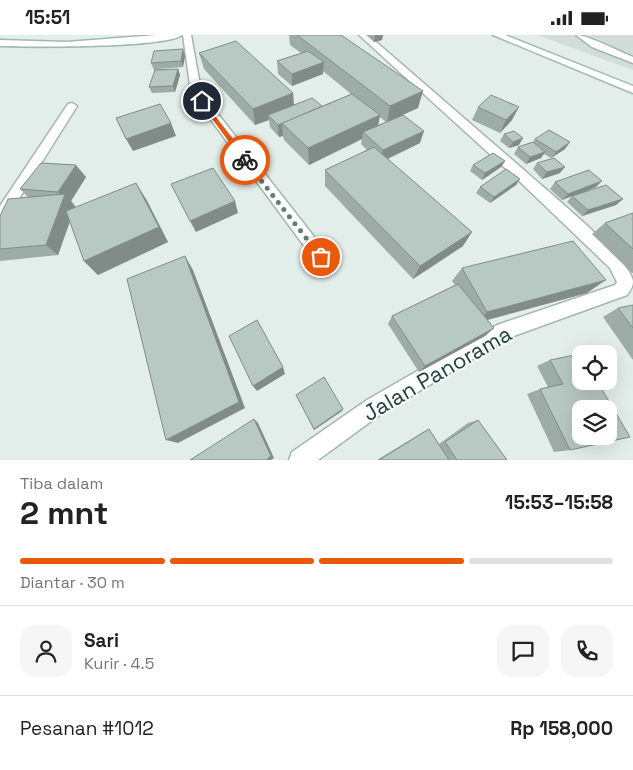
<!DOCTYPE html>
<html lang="id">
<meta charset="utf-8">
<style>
:root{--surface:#fff;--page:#f6f6f6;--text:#222;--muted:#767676;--line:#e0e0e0;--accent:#ea580c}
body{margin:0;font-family:"Space Grotesk",sans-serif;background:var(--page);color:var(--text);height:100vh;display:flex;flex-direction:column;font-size:19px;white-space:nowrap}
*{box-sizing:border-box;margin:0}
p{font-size:16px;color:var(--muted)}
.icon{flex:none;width:28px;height:28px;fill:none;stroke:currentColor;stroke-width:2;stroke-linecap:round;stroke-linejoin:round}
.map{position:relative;height:425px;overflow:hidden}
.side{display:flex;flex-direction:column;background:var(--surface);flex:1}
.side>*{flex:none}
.buttons{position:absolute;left:572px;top:310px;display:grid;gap:10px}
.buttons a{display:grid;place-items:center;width:45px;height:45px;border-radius:10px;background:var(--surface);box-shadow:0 5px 20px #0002;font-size:25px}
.pin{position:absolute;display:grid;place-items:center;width:42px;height:42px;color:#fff;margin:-21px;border:2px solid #fff;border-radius:50%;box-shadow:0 1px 5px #0007}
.courier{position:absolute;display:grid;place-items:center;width:50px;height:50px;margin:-25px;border:4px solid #ea580c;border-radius:50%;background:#fff;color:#222;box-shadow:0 1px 6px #0007}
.headline em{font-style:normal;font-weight:700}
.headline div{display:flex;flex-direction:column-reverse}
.headline{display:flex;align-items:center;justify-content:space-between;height:85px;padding:0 20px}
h1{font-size:32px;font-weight:700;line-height:38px}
.bar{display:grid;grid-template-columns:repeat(4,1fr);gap:8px 5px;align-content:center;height:60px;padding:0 20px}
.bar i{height:6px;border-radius:4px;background:var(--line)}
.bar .on{background:var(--accent)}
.bar p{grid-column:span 4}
.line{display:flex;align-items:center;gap:12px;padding:0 20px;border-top:1px solid var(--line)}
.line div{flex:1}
.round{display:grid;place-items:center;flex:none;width:52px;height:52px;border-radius:15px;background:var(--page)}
.status{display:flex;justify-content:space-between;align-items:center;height:35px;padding:0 25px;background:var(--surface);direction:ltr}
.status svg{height:14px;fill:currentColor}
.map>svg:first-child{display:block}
.built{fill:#d1ddd9}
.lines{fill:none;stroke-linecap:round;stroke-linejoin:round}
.lane-casing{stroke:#a5b5b1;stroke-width:3}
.street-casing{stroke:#a5b5b1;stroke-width:3}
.secondary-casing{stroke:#a1b9b3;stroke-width:3}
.lane{fill:#fff;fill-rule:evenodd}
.street{fill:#fff;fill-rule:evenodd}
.secondary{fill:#fff;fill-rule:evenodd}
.wall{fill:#9eaca8;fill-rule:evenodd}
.shaded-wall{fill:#818c88}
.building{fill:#b8c8c3;stroke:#818c88;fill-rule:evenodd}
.route{fill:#ea580c}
.done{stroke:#667c77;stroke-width:5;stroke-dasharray:0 9}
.labels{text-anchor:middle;stroke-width:4;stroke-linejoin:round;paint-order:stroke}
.near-street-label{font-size:22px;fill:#223f3a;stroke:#f4f9f7}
</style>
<div class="status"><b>15:51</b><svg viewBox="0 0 49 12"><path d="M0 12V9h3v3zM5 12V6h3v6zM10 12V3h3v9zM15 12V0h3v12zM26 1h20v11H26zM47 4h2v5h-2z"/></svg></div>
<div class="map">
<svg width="633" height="425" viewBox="0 0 633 425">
<rect width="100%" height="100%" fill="#e3ede9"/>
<!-- built -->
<polygon class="built" points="537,0 633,0 633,35"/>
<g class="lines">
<defs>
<g id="lane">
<polygon points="183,0 191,0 200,50 207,65 326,217 329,222 326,227 321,228 316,227 197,66 190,50"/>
<polygon points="359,0 368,0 525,136 526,139 525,142 515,142"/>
</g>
<g id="street">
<path d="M 576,0 C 588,0 618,16 633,22 L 633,28 L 592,12 Z"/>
<polygon points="72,68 77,71 5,186 0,187 0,171 68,69"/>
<path d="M 520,134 L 525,136 C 547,156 628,221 633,246 C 633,252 630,256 627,260 L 508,303 L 381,379 L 318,425 L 289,425 L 292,417 L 367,365 L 497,290 L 615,250 L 617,247 L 610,233 L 515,142 L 514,139 L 515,136 Z"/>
</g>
<g id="secondary">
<path d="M 157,0 L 182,0 C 166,13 28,12 0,11 L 0,5 L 67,7 Z"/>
<polygon points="493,0 505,0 633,51 633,58"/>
</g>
</defs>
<!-- lane casing -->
<use href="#lane" class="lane-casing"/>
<!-- street casing -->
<use href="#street" class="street-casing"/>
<!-- secondary casing -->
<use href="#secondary" class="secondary-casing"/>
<!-- lane -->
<use href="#lane" class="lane"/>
<!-- street -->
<use href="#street" class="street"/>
<!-- secondary -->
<use href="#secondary" class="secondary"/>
</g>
<!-- wall -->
<g class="wall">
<path d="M 289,0 L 341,0 L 418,73 L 402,80 L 420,108 L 388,124 L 463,211 L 413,244 L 325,151 L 325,135 L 367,115 L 361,109 L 362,104 L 309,130 L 284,105 L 283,101 L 279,102 L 270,92 L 269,85 L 255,90 L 204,34 L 199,18 L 293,58 L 294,70 L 322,71 L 351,59 L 323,36 L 323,39 L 292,51 L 278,39 L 277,26 L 301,18 L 290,10 ZM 380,82 L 386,87 L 378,90 Z"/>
<polygon points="366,0 383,0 382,5 374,7"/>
<polygon points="185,21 183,32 158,34 178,34 180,40 175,57 152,58 149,52 155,35 154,35 151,28"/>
<polygon points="478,72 512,85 500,98 472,85"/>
<polygon points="504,99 519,110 509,113 500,106"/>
<polygon points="535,104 565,114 551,123 544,119 541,123 526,129 514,119 518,112 533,107"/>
<polygon points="505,126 501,132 482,145 470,136 473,130"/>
<polygon points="537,128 560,138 542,144 533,134"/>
<polygon points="86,142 71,166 75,171 75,173 146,164 168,207 98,240 84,226 70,187 58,220 0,226 0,181 28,162 20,154"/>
<polygon points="520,144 516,150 490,168 476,158 480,152"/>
<polygon points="555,147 596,152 582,158 623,164 616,170 582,181 567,167 572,161 562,165 550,154"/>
<polygon points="633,178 633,238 632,238 592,199 605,188"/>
<polygon points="462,233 587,258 487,285 494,293 485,301 419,337 388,289 392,281 455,250 452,246"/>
<polygon points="633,270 633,325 603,282 618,273"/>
<polygon points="580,319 570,415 554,417 527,359 540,354 548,352 537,331 550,325"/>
<polygon points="296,360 343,374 342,376 314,395"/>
<polygon points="478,385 507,425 377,425 423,397 429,394 439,409 468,388"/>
</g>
<!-- shaded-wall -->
<g class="shaded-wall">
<polygon points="375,0 383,0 382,5 374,7"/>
<polygon points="183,14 185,21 183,32 181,26"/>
<polygon points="324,27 323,39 292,51 292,39"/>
<polygon points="178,34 180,40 175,57 173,51"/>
<polygon points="423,56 418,73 387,87 390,71"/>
<polygon points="293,58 294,75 268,80 269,85 255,90 253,74"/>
<polygon points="519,72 512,85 500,98 506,85"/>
<polygon points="380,80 377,97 363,97 362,104 309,130 308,113"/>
<polygon points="171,88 176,101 133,116 126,104"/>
<polygon points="282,88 283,101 279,102 278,90"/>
<polygon points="424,96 420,108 380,127 383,115"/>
<polygon points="523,103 519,110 509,113 513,107"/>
<polygon points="570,107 565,114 551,123 556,117"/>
<polygon points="545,117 541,123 526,129 530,122"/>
<polygon points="505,126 501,132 482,145 485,138"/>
<polygon points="76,130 86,142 71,166 75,171 58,220 46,210 64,163 58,157"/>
<polygon points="565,132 560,138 542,144 547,137"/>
<polygon points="520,144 516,150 490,168 494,162"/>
<polygon points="602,146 596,152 562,165 568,159"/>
<polygon points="136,148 146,164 168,207 98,240 84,226"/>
<polygon points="623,164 616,170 582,181 588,175"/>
<polygon points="235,166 238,178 196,197 190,186"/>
<polygon points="472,197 463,211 413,244 420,231"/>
<polygon points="185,221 193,235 245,373 178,408 166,405"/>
<polygon points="606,245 587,258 476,288 487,277"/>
<polygon points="494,293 485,301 419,337 425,331"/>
<polygon points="283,332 285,339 257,356 253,351"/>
<polygon points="343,374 342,376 314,395 314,394"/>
<polygon points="254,384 258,388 274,423 271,425 266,425"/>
</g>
<!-- building -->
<g class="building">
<polygon points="297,0 341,0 423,56 390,71"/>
<polygon points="236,6 293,58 253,74 199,18"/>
<polygon points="183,14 181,26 151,28 154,16"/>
<polygon points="308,16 324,27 292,39 277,26"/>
<polygon points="178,34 173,51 149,52 155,35"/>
<polygon points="352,59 380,80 308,113 282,88"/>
<polygon points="491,60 519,72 506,85 478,72"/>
<polygon points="312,63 322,71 278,90 268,80"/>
<polygon points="160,69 171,88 126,104 116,83"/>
<polygon points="403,80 424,96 383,115 363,97"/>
<polygon points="549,95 570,107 556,117 535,104"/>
<polygon points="514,96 523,103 513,107 504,99"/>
<polygon points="533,107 545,117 530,122 518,112"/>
<polygon points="374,112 472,197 420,231 325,135"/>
<polygon points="493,118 505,126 485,138 473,130"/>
<polygon points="554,123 565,132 547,137 537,128"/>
<polygon points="41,128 76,130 58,157 20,154"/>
<polygon points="213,133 235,166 190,186 171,149"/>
<polygon points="506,134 520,144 494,162 480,152"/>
<polygon points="589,135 602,146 568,159 555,147"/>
<polygon points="136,148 159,192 84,226 66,176"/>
<polygon points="606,150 623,164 588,175 572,161"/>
<polygon points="65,159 46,210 0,214 0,181 8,164"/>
<polygon points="633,178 633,214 605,188"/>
<polygon points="573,206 606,245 487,277 462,233"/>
<polygon points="185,221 239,367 166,405 127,244"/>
<polygon points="458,249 494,293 425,331 392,281"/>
<polygon points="633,270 633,293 618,273"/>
<polygon points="257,285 283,332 253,351 229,301"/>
<path d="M 580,319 L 581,321 L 581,346 L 597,346 L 630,402 L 570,415 L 540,354 L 563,349 L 550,325 ZM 581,374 L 609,374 L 609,401 L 581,401 Z"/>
<polygon points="324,342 343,374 314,394 296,360"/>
<polygon points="254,384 271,421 266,425 190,425"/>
<polygon points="478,385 507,425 457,425 445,407"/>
<polygon points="429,394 449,425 379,425"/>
</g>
<!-- route -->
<polygon class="route" points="202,64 248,123 248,126 243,126 199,66"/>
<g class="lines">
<!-- done -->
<polyline class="done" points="245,125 321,222"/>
</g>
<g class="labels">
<!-- near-street labels -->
<g class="near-street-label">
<text transform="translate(437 338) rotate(-30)" y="8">Jalan Panorama</text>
</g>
</g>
</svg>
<div class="buttons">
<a><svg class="icon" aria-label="locate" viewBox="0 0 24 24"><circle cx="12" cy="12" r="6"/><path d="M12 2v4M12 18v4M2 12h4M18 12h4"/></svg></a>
<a><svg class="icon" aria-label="layers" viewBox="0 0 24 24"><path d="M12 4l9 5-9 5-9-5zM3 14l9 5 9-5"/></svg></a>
</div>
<div class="pin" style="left:321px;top:222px;background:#ea580c"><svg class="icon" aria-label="bag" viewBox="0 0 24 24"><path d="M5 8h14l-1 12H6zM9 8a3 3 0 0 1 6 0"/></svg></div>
<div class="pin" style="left:202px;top:66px;background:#1f2937"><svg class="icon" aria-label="home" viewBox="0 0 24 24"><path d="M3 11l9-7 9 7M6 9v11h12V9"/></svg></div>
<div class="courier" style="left:245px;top:125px"><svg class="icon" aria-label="bike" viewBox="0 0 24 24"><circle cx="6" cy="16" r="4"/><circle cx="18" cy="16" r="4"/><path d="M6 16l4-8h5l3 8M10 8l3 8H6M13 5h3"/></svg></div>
</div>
<section class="side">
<div class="headline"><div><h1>2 mnt</h1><p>Tiba dalam</p></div><em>15:53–15:58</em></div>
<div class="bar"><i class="on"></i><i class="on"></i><i class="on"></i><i></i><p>Diantar · 30 m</p></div>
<div class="line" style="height:90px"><a class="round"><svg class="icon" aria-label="person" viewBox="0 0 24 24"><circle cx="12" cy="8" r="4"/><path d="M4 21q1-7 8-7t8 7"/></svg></a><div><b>Sari</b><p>Kurir · 4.5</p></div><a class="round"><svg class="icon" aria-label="chat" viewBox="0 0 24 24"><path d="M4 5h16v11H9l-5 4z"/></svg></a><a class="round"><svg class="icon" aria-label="phone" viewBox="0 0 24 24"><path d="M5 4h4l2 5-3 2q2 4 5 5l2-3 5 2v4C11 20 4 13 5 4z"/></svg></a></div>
<div class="line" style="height:65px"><div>Pesanan #1012</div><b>Rp 158,000</b></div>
</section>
